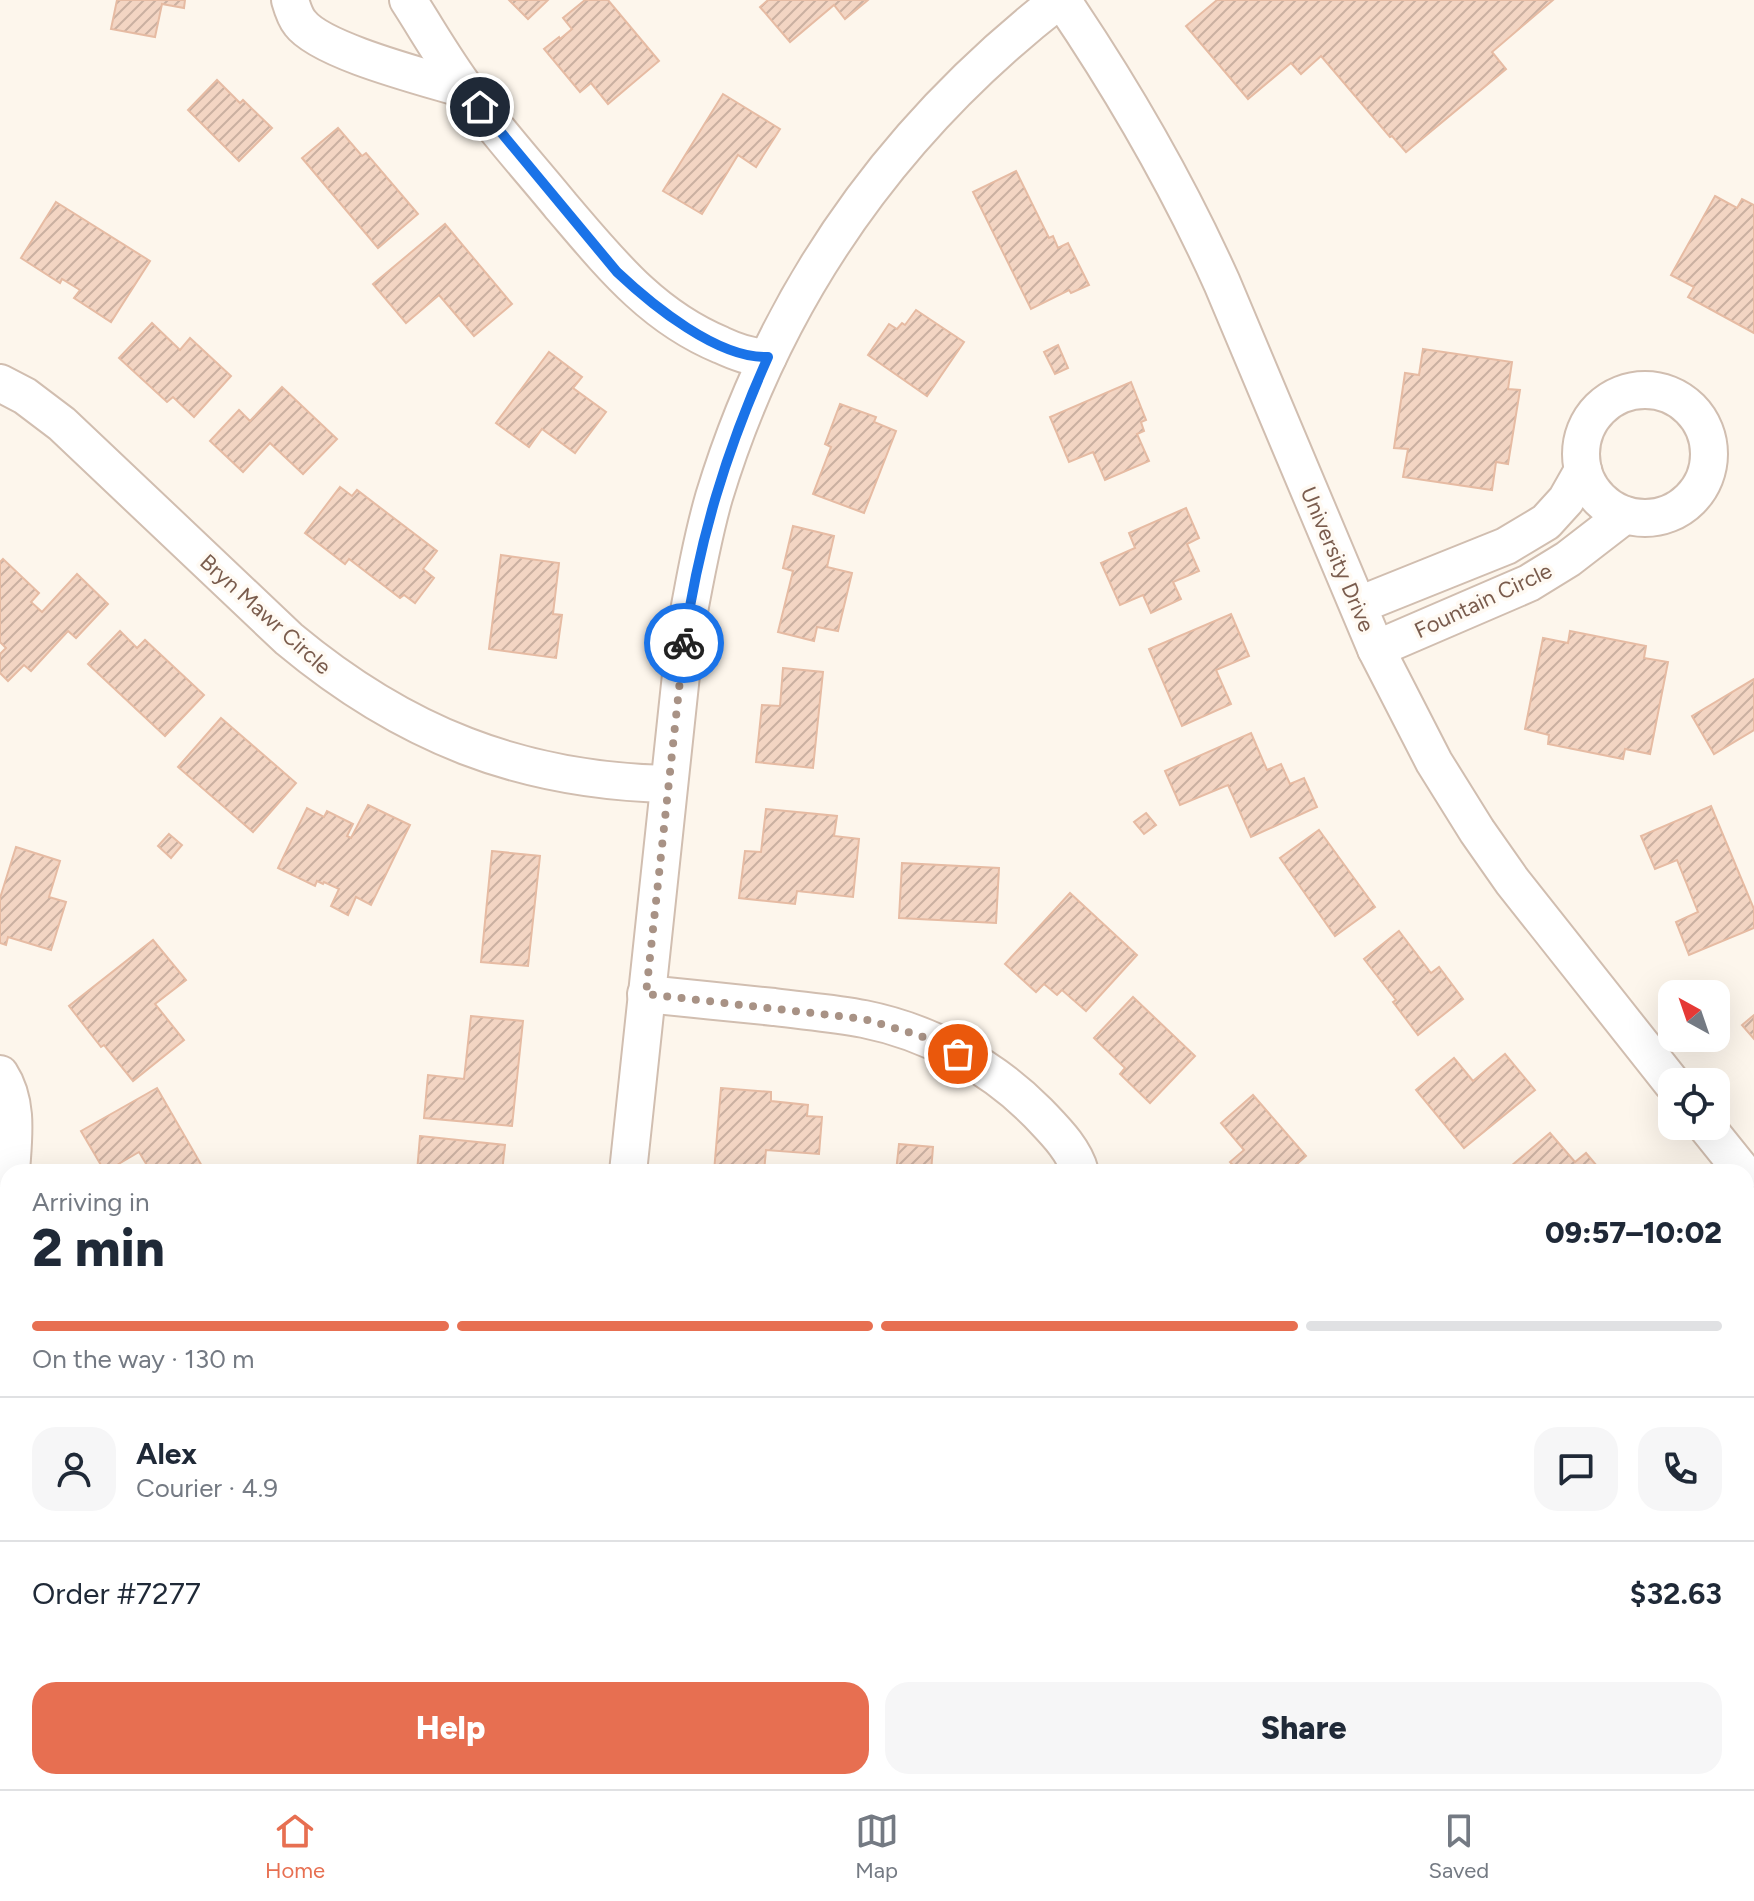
<!DOCTYPE html>
<meta charset="utf-8">
<style>
:root{--surface:#fff;--page:#f6f6f7;--text:#1f2937;--muted:#747a83;--line:#e0e1e3;--accent:#e76f51}
body{margin:0;font-family:Figtree,sans-serif;background:var(--page);color:var(--text);height:100vh;display:flex;flex-direction:column;font-size:30px;white-space:nowrap}
*{box-sizing:border-box;margin:0}
p{font-size:26px;color:var(--muted)}
.icon{flex:none;width:44px;height:44px;fill:none;stroke:currentColor;stroke-width:2;stroke-linecap:round;stroke-linejoin:round}
.map{position:relative;flex:1;overflow:hidden}
.panel{position:absolute;left:0px;top:1164px;width:1754px;height:626px;display:flex;flex-direction:column;background:var(--surface);border-radius:24px 24px 0 0;box-shadow:0 8px 32px #0002}
.panel>*{flex:none}
.needle{width:52px;rotate:320deg}
.controls{position:absolute;left:1658px;top:980px;display:grid;gap:16px}
.controls a{display:grid;place-items:center;width:72px;height:72px;border-radius:16px;background:var(--surface);box-shadow:0 8px 32px #0002;font-size:40px}
.pin{position:absolute;display:grid;place-items:center;width:68px;height:68px;color:#fff;margin:-34px;border:4px solid #fff;border-radius:50%;box-shadow:0 2px 8px #0007}
.courier{position:absolute;display:grid;place-items:center;width:80px;height:80px;margin:-40px;border:6px solid #1a73e8;border-radius:50%;background:#fff;color:#222;box-shadow:0 2px 10px #0007}
.overview em{font-style:normal;font-weight:800}
.overview div{display:flex;flex-direction:column-reverse}
.overview{display:flex;align-items:center;justify-content:space-between;height:136px;padding:0 32px}
h1{font-size:52px;font-weight:800;line-height:60px}
.bar{display:grid;grid-template-columns:repeat(4,1fr);gap:12px 8px;align-content:center;height:96px;padding:0 32px}
.bar i{height:10px;border-radius:6px;background:var(--line)}
.bar .active{background:var(--accent)}
.bar p{grid-column:span 4}
.line{display:flex;align-items:center;gap:20px;padding:0 32px;border-top:2px solid var(--line)}
.line div{flex:1}
.round{display:grid;place-items:center;flex:none;width:84px;height:84px;border-radius:24px;background:var(--page)}
.button{display:flex;gap:16px;margin-top:auto;padding:16px 32px}
.button a{flex:1;height:92px;border-radius:24px;background:var(--accent);color:#fff;font-size:32px;font-weight:800;line-height:92px;text-align:center}
.button a+a{background:var(--page);color:var(--text)}
.menu{display:flex;justify-content:space-around;align-items:center;height:112px;border-top:2px solid var(--line);background:var(--surface);font-size:22px;color:var(--muted)}
.menu a{display:grid;justify-items:center;gap:4px}
.menu .active{color:var(--accent)}
.map>svg:first-child{display:block}
.building{fill:url(#building-hatch);stroke:#e6bba3;stroke-width:2}
.lines{fill:none;stroke-linecap:round;stroke-linejoin:round}
.minor-casing{stroke:#d1beb0;stroke-width:40}
.minor{stroke:#fff;stroke-width:36}
.done{stroke:#a89285;stroke-width:8;stroke-dasharray:0 14.4}
.route{stroke:#1a73e8;stroke-width:10}
.labels{text-anchor:middle;stroke-width:7;stroke-linejoin:round;paint-order:stroke}
.street-label{font-size:22px;fill:#7a5c4d;stroke:#fffaf3}
</style>
<div class="map">
<svg width="1754" height="1789" viewBox="0 0 1754 1789">
<defs>
<pattern id="building-hatch" width="6" height="6" patternUnits="userSpaceOnUse" patternTransform="scale(2)"><rect width="6" height="6" fill="#f3d5c3"/><path d="M-1 1l2-2M0 6l6-6M5 7l2-2" fill="none" stroke="#cab0a1"/></pattern>
</defs>
<rect width="100%" height="100%" fill="#fdf6ec"/>
<!-- building -->
<g class="building">
<polygon points="117,0 185,0 184,8 162,4 155,37 111,29"/>
<polygon points="509,0 548,0 528,19"/>
<polygon points="585,0 608,0 659,61 608,104 591,83 580,92 544,49 559,37 560,39 572,29 563,18"/>
<polygon points="768,0 868,0 845,19 834,5 790,42 760,7"/>
<polygon points="1217,0 1553,0 1492,52 1506,69 1406,152 1392,136 1390,137 1321,56 1301,74 1291,63 1248,99 1186,26"/>
<polygon points="217,80 240,103 243,100 272,128 239,161 188,110"/>
<polygon points="723,94 780,129 756,167 738,155 702,214 663,191"/>
<polygon points="338,128 362,156 366,153 418,214 378,248 302,158"/>
<polygon points="1016,171 1049,238 1053,236 1058,248 1068,243 1089,285 1071,293 1069,290 1031,309 973,192"/>
<polygon points="1715,196 1737,208 1742,199 1754,205 1754,333 1688,297 1694,287 1671,275"/>
<polygon points="56,202 150,261 111,322 74,298 80,290 62,279 60,283 21,258"/>
<polygon points="445,224 512,304 474,336 439,295 406,323 373,284"/>
<polygon points="916,310 964,342 927,396 868,355 889,324 897,329 902,323 905,325"/>
<polygon points="152,323 180,350 190,338 231,376 194,417 173,397 167,402 119,358"/>
<polygon points="1058,345 1068,368 1055,374 1044,352"/>
<polygon points="1423,349 1512,362 1508,389 1520,390 1508,464 1496,462 1492,490 1403,477 1408,449 1394,448 1405,373 1419,375"/>
<polygon points="549,352 582,377 573,388 606,412 575,453 542,429 529,447 496,423"/>
<polygon points="1131,382 1146,420 1141,422 1144,431 1137,434 1149,461 1105,480 1093,452 1069,462 1050,417"/>
<polygon points="282,387 337,439 303,474 270,443 243,472 210,441 239,410 250,421"/>
<polygon points="840,404 876,417 874,422 896,431 864,513 813,494 831,447 825,444"/>
<polygon points="340,487 352,496 357,490 437,551 423,569 434,578 415,603 404,595 400,598 349,559 345,564 305,533"/>
<polygon points="1186,508 1199,538 1187,544 1199,571 1173,582 1181,599 1151,613 1143,595 1120,605 1101,563 1135,548 1129,533"/>
<polygon points="793,526 834,536 827,567 852,573 838,631 817,627 814,641 778,632 793,571 783,568"/>
<polygon points="501,555 559,563 553,614 562,615 556,658 489,649"/>
<polygon points="3,559 39,593 31,602 42,612 77,574 108,604 76,638 68,631 31,671 24,665 8,681 0,673 0,654 6,648 0,642 0,562"/>
<polygon points="1231,614 1249,656 1216,670 1231,704 1182,726 1149,649"/>
<polygon points="120,631 137,648 145,640 204,695 165,736 88,664"/>
<polygon points="1570,631 1646,646 1644,658 1668,662 1650,754 1625,749 1623,759 1548,744 1549,735 1525,729 1543,638 1568,643"/>
<polygon points="783,668 823,672 813,768 756,762 762,705 780,706"/>
<polygon points="1754,679 1754,730 1714,754 1692,716"/>
<polygon points="221,718 296,783 253,832 178,767"/>
<polygon points="1251,733 1267,770 1281,764 1290,784 1304,778 1317,807 1251,837 1228,785 1180,805 1165,771"/>
<polygon points="368,805 410,825 371,905 356,897 348,915 331,906 339,889 324,882 323,884 317,881 315,886 278,868 307,808 324,817 327,811 353,824 347,836 351,838"/>
<polygon points="1711,806 1754,909 1754,928 1689,955 1676,922 1698,912 1677,860 1655,869 1641,836"/>
<polygon points="766,809 837,816 834,836 859,839 853,897 797,891 795,904 739,898 745,851 761,852"/>
<polygon points="1146,813 1156,825 1144,834 1134,822"/>
<polygon points="1319,830 1375,907 1335,936 1280,858"/>
<polygon points="169,834 182,845 171,858 158,846"/>
<polygon points="16,847 60,861 49,897 66,902 51,950 8,937 6,945 0,943 0,898"/>
<polygon points="492,851 540,856 528,966 481,962"/>
<polygon points="902,863 999,868 996,923 899,918"/>
<polygon points="1070,893 1137,955 1086,1011 1062,990 1057,995 1044,984 1036,992 1005,964"/>
<polygon points="1399,931 1431,973 1439,967 1463,999 1418,1035 1393,1002 1396,1000 1364,959"/>
<polygon points="153,940 186,980 155,1004 184,1040 133,1081 104,1045 101,1047 69,1006"/>
<polygon points="1133,997 1195,1056 1150,1103 1120,1074 1125,1068 1094,1038"/>
<polygon points="1754,1015 1754,1039 1742,1025"/>
<polygon points="471,1016 523,1021 512,1126 424,1118 428,1075 464,1079"/>
<polygon points="1505,1054 1535,1090 1464,1148 1416,1090 1454,1058 1473,1081"/>
<polygon points="157,1088 202,1166 191,1172 151,1172 139,1152 105,1172 81,1131"/>
<polygon points="721,1088 771,1092 771,1101 808,1105 807,1116 822,1117 819,1154 766,1150 764,1172 714,1172"/>
<polygon points="1253,1095 1306,1156 1288,1172 1239,1172 1230,1162 1244,1150 1221,1123"/>
<polygon points="1550,1133 1575,1162 1586,1153 1602,1172 1504,1172"/>
<polygon points="420,1136 505,1145 502,1172 417,1172"/>
<polygon points="899,1144 933,1147 931,1172 896,1172"/>
<polygon points="0,1405 8,1418 8,1450 0,1455"/>
<polygon points="8,1482 8,1536 0,1526 0,1489"/>
<polygon points="1748,1568 1754,1575 1754,1628 1746,1635 1746,1570"/>
<polygon points="188,1782 209,1782 216,1789 180,1789"/>
<polygon points="296,1782 320,1782 314,1789 304,1789"/>
<polygon points="573,1782 687,1782 683,1789 580,1789 572,1784"/>
<polygon points="1037,1782 1046,1782 1051,1789 1029,1789"/>
<polygon points="1071,1782 1103,1782 1109,1789 1063,1789"/>
<polygon points="1501,1782 1571,1782 1577,1789 1493,1789"/>
</g>
<g class="lines">
<defs>
<g id="minor">
<path d="M 290,0 C 292,7 295,17 300,23 C 322,52 429,78 467,90"/>
<path d="M 408,0 C 428,31 446,63 468,92 C 497,132 530,168 561,206 C 609,262 651,316 721,345 C 736,352 751,358 768,357"/>
<path d="M 1062,0 C 1123,90 1177,183 1222,283 L 1376,649 L 1434,762 L 1477,831 L 1512,881 L 1672,1083"/>
<path d="M 0,383 L 25,396 L 62,424 L 289,639 C 403,734 520,781 669,784"/>
<circle cx="1645" cy="454" r="64"/>
<polyline points="1359,605 1506,546 1546,522 1566,500 1583,470"/>
<polyline points="1376,649 1529,583 1568,559 1625,515"/>
<path d="M 646,994 C 689,998 731,1003 774,1007 C 804,1011 834,1013 864,1019 C 929,1032 992,1066 1038,1113 C 1054,1130 1074,1149 1080,1172"/>
<path d="M 0,1074 C 19,1103 13,1139 11,1172"/>
<polyline points="1706,1126 1743,1172"/>
<path d="M 628,1172 L 686,628 C 694,584 702,539 714,497 C 776,293 892,130 1059,0"/>
<polyline points="0,1200 8,1207"/>
<polyline points="1746,1458 1754,1451"/>
<polyline points="472,1789 476,1782"/>
<polyline points="1335,1789 1344,1782"/>
</g>
</defs>
<!-- minor casing -->
<use href="#minor" class="minor-casing"/>
<!-- minor -->
<use href="#minor" class="minor"/>
</g>
<g class="lines">
<!-- done -->
<polyline class="done" points="684,643 646,994 864,1019 921,1036 958,1054"/>
<!-- route -->
<path class="route" d="M 480,107 L 617,272 C 652,305 718,359 768,357 C 726,451 699,540 684,643"/>
</g>
<g class="labels">
<!-- street labels -->
<g class="street-label">
<text transform="translate(1338 559) rotate(67)" y="8">University Drive</text>
<text transform="translate(1483 600) rotate(-25)" y="8">Fountain Circle</text>
<text transform="translate(266 614) rotate(42)" y="8">Bryn Mawr Circle</text>
</g>
</g>
</svg>
<div class="controls">
<a><svg class="needle" viewBox="-14 -14 28 28"><path d="M0-13l5 13h-10z" fill="#e53935"/><path d="M0 13l5-13h-10z" fill="#747a83"/></svg></a>
<a><svg class="icon" aria-label="locate" viewBox="0 0 24 24"><circle cx="12" cy="12" r="6"/><path d="M12 2v4M12 18v4M2 12h4M18 12h4"/></svg></a>
</div>
<div class="pin" style="left:958px;top:1054px;background:#ea580c"><svg class="icon" aria-label="bag" viewBox="0 0 24 24"><path d="M5 8h14l-1 12H6zM9 8a3 3 0 0 1 6 0"/></svg></div>
<div class="pin" style="left:480px;top:107px;background:#1f2937"><svg class="icon" aria-label="home" viewBox="0 0 24 24"><path d="M3 11l9-7 9 7M6 9v11h12V9"/></svg></div>
<div class="courier" style="left:684px;top:643px"><svg class="icon" aria-label="bike" viewBox="0 0 24 24"><circle cx="6" cy="16" r="4"/><circle cx="18" cy="16" r="4"/><path d="M6 16l4-8h5l3 8M10 8l3 8H6M13 5h3"/></svg></div>
<section class="panel">
<div class="overview"><div><h1>2 min</h1><p>Arriving in</p></div><em>09:57–10:02</em></div>
<div class="bar"><i class="active"></i><i class="active"></i><i class="active"></i><i></i><p>On the way · 130 m</p></div>
<div class="line" style="height:144px"><a class="round"><svg class="icon" aria-label="person" viewBox="0 0 24 24"><circle cx="12" cy="8" r="4"/><path d="M4 21q1-7 8-7t8 7"/></svg></a><div><b>Alex</b><p>Courier · 4.9</p></div><a class="round"><svg class="icon" aria-label="chat" viewBox="0 0 24 24"><path d="M4 5h16v11H9l-5 4z"/></svg></a><a class="round"><svg class="icon" aria-label="phone" viewBox="0 0 24 24"><path d="M5 4h4l2 5-3 2q2 4 5 5l2-3 5 2v4C11 20 4 13 5 4z"/></svg></a></div>
<div class="line" style="height:104px"><div>Order #7277</div><b>$32.63</b></div>
<div class="button"><a>Help</a><a>Share</a></div>
</section>
</div>
<nav class="menu">
<a class="active"><svg class="icon" aria-label="home" viewBox="0 0 24 24"><path d="M3 11l9-7 9 7M6 9v11h12V9"/></svg>Home</a>
<a><svg class="icon" aria-label="map" viewBox="0 0 24 24"><path d="M3 6l6-2 6 2 6-2v14l-6 2-6-2-6 2zM9 4v14M15 6v14"/></svg>Map</a>
<a><svg class="icon" aria-label="saved" viewBox="0 0 24 24"><path d="M7 4h10v16l-5-4-5 4z"/></svg>Saved</a>
</nav>
